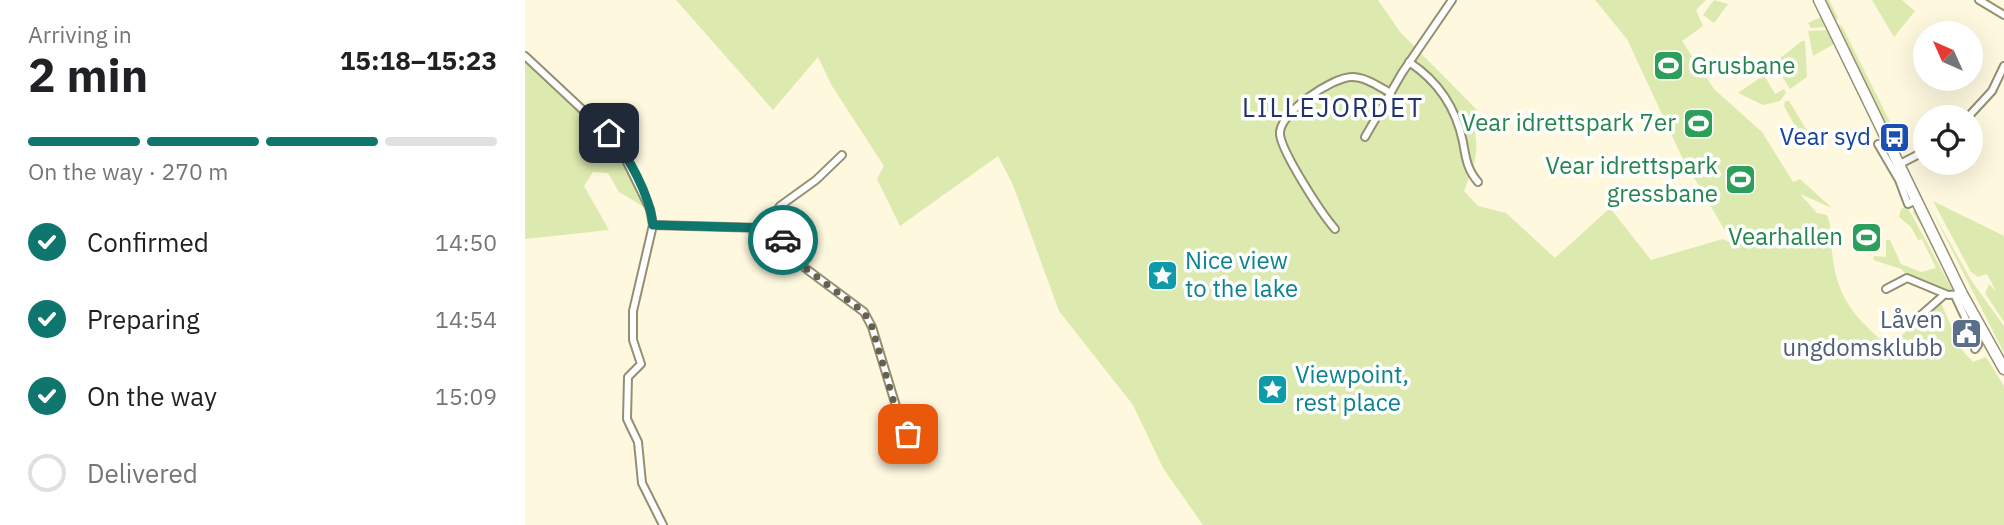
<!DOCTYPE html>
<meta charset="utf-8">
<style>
:root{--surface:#fff;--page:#f2f2f2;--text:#202124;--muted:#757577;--line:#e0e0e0;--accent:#0f766e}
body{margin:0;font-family:"IBM Plex Sans",sans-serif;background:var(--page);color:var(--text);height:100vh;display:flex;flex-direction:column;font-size:26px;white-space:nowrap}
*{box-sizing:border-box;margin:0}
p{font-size:23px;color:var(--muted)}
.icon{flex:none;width:38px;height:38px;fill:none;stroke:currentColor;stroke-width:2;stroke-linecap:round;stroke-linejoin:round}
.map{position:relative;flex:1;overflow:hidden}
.panel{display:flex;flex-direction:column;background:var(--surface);width:525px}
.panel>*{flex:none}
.needle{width:46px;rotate:315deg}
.controls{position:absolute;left:1388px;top:21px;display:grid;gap:14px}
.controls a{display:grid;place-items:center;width:70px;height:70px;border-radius:50%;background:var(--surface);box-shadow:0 7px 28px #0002;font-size:35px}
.pin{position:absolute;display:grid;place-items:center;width:60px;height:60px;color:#fff;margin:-30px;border-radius:14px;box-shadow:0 4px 10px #0006}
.courier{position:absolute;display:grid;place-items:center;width:70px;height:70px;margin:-35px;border:5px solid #0f766e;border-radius:50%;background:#fff;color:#222;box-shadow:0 2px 9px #0007}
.headline em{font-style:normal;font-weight:700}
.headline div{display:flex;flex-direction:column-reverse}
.headline{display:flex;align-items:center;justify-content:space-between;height:119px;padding:0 28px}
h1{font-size:46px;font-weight:700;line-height:52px}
.bar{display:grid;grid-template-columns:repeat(4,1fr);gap:10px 7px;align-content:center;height:84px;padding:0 28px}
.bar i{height:9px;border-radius:5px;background:var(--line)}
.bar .selected{background:var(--accent)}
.bar p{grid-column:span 4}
ol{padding:0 28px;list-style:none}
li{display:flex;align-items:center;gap:21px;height:77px}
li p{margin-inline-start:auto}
li .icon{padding:7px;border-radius:50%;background:var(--accent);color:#fff;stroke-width:4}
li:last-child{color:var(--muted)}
li i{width:38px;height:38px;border:4px solid var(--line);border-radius:50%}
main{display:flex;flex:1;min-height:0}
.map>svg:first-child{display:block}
.green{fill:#dceaaf}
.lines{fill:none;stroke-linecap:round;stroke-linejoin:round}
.minor-casing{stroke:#958f72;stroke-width:10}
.primary-casing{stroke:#958f72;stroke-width:13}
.minor{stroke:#fff;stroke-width:6}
.primary{stroke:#fff;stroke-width:10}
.done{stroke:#656151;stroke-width:7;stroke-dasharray:0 12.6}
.route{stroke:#0f766e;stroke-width:9}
.labels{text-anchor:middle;stroke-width:7;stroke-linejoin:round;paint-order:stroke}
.leisure-label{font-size:24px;fill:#27864d;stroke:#fff;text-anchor:end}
.transit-label{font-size:24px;fill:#164399;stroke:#fff;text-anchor:end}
.culture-label{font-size:24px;fill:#0d838f;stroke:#fff;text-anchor:start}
.service-label{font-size:24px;fill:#4e5e75;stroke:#fff;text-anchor:end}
.neighbourhood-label{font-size:26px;letter-spacing:2px;fill:#21336b;stroke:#fff}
</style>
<main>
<section class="panel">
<div class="headline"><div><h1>2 min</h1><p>Arriving in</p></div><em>15:18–15:23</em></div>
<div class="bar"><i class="selected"></i><i class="selected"></i><i class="selected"></i><i></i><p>On the way · 270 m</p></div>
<ol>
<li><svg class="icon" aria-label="check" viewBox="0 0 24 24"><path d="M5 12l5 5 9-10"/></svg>Confirmed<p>14:50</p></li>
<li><svg class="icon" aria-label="check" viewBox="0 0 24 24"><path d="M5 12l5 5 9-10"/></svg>Preparing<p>14:54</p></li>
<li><svg class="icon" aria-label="check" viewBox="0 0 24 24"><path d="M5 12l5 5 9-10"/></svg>On the way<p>15:09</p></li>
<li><i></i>Delivered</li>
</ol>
</section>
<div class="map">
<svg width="1479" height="525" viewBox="0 0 1479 525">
<rect width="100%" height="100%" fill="#fef8df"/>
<!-- green -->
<g class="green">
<path d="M 151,0 L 853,0 L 875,32 L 954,112 C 946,128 953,136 951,152 C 950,165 944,178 939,191 L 953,206 L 981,213 L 1030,258 L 1085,208 L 1126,260 L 1198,239 L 1216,248 L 1199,229 L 1156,155 L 1102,39 L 1070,0 L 1181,0 L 1171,10 L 1178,26 L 1157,41 L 1189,89 L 1237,132 L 1268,182 L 1275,179 L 1307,208 L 1275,194 L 1292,213 L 1302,215 C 1307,228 1306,238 1307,252 C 1312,300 1330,317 1364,347 L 1415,301 L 1437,350 L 1448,362 L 1461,357 L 1479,386 L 1479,525 L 678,525 L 638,468 L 608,405 L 534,311 L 488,185 L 473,156 L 375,226 L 352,179 L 359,166 L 307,86 L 293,57 L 248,110 Z"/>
<polygon points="1189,0 1203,4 1189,23 1178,15"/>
<polygon points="1297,0 1304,0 1313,18 1310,23 1317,26 1371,134 1368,136 1360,126"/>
<polygon points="1347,0 1377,0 1390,11 1369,37"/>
<polygon points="1289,2 1311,43 1288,56 1283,31 1303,30 1301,27 1286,28 1283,23 1296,17"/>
<polygon points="1277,41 1280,41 1282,77 1265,89 1249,63"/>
<polygon points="0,61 92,149 119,207 94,192 83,173 68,172 59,186 84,230 0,239"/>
<polygon points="1239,75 1250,94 1259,89 1261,93 1255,101 1238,105 1213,93"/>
<polygon points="1260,101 1264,101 1284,134 1279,142 1259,106"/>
<polygon points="1408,201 1479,236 1479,322 1460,293 1464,284 1471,291 1462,274 1453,277 1446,272"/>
<polygon points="1404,205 1446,280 1479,326 1479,353"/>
<polygon points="1382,206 1427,289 1407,243 1387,211 1390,210 1432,291 1426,294 1381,274 1376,269 1348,260 1349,256 1361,257 1361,240 1365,240 1376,264 1396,272 1411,268 1397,239 1393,240 1386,227 1374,217 1376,209"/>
</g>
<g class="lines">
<defs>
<g id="minor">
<polyline points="1454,0 1479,15"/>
<polyline points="0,56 92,142 125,209 128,225 108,311 108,340 116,364 103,377 102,419 113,442 117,483 138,525"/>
<path d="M 884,62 C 913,81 931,108 938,142 C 941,159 942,169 953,182"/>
<polyline points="1443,117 1467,91 1479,66"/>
<polyline points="840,137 877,73 927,0"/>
<polyline points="1353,144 1374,180 1383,204 1391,200"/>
<polyline points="1375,164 1400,151"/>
<polyline points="128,225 240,228 255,236 280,268 339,312 347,327 371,406 389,451"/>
<polyline points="240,228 255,206 291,180 317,155"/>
<path d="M 810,229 C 796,213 758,154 755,135 C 752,114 807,77 827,77 C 841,77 854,87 866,93"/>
<polyline points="1361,289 1382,278 1423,295 1437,294"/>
<polyline points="1430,296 1453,345 1450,349"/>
<polyline points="1386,324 1420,294"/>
</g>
<polyline id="primary" points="1294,0 1437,294 1479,369"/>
</defs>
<!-- minor casing -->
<use href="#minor" class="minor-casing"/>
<!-- primary casing -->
<use href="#primary" class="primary-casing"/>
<!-- minor -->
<use href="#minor" class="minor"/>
<!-- primary -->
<use href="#primary" class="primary"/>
</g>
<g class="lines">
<!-- done -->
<polyline class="done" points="258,240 280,268 339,312 347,327 370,406 383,434"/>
<!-- route -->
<path class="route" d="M 84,133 C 103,155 125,195 128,225 L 240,228 L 258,240"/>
</g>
<!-- icons -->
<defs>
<symbol id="stadium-square" viewBox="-11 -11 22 22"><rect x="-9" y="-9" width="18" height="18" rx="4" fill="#2e9e5b" stroke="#fff"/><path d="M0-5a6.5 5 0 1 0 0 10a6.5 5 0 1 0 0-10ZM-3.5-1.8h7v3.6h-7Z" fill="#fff"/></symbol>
<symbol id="bus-square" viewBox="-11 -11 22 22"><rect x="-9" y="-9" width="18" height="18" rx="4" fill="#1a4fb4" stroke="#fff"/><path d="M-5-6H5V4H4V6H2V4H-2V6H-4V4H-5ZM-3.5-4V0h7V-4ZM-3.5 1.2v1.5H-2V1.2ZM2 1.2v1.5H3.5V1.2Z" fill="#fff"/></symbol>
<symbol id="sight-square" viewBox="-11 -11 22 22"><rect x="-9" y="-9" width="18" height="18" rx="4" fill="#0f9aa8" stroke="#fff"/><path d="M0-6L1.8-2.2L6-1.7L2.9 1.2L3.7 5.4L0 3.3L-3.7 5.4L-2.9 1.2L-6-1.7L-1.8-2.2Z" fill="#fff"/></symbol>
<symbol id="civic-square" viewBox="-11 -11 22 22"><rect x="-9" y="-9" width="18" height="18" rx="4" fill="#5c6f8a" stroke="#fff"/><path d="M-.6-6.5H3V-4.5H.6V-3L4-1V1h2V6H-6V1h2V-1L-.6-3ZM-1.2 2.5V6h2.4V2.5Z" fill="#fff"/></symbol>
</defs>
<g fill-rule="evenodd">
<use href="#stadium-square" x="1126" y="48" width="35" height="35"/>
<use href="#stadium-square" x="1156" y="106" width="35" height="35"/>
<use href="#bus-square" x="1352" y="120" width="35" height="35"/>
<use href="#stadium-square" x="1198" y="162" width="35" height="35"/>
<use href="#stadium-square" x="1324" y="220" width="35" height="35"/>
<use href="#sight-square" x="620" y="258" width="35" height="35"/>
<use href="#civic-square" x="1424" y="316" width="35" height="35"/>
<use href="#sight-square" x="730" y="372" width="35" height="35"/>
</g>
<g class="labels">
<!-- leisure labels -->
<g class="leisure-label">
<text x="1166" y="74" text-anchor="start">Grusbane</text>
<text x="1151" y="131">Vear idrettspark 7er</text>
<text x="1193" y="174">Vear idrettspark<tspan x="1193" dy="28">gressbane</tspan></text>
<text x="1318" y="245">Vearhallen</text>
</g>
<!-- transit labels -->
<g class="transit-label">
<text x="1346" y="145">Vear syd</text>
</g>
<!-- culture labels -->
<g class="culture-label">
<text x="660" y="269">Nice view<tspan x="660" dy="28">to the lake</tspan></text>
<text x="770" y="383">Viewpoint,<tspan x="770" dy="28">rest place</tspan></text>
</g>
<!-- service labels -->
<g class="service-label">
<text x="1418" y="328">Låven<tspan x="1418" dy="28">ungdomsklubb</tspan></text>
</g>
<!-- neighbourhood labels -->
<g class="neighbourhood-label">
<text x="808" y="117">LILLEJORDET</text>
</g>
</g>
</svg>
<div class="controls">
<a><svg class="needle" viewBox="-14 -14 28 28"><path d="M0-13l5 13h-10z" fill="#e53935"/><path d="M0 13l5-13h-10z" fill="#757577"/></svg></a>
<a><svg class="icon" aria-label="locate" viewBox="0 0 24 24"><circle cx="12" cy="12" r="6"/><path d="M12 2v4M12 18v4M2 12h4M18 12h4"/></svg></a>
</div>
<div class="pin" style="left:383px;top:434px;background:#ea580c"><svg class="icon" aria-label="bag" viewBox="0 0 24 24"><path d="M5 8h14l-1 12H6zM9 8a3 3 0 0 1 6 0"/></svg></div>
<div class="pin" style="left:84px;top:133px;background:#1f2937"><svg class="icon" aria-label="home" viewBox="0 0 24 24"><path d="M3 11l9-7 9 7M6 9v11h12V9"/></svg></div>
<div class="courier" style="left:258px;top:240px"><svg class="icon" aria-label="car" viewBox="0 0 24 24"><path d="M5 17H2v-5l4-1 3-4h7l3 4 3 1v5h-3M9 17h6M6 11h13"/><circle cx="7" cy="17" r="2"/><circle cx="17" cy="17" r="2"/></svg></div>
</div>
</main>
